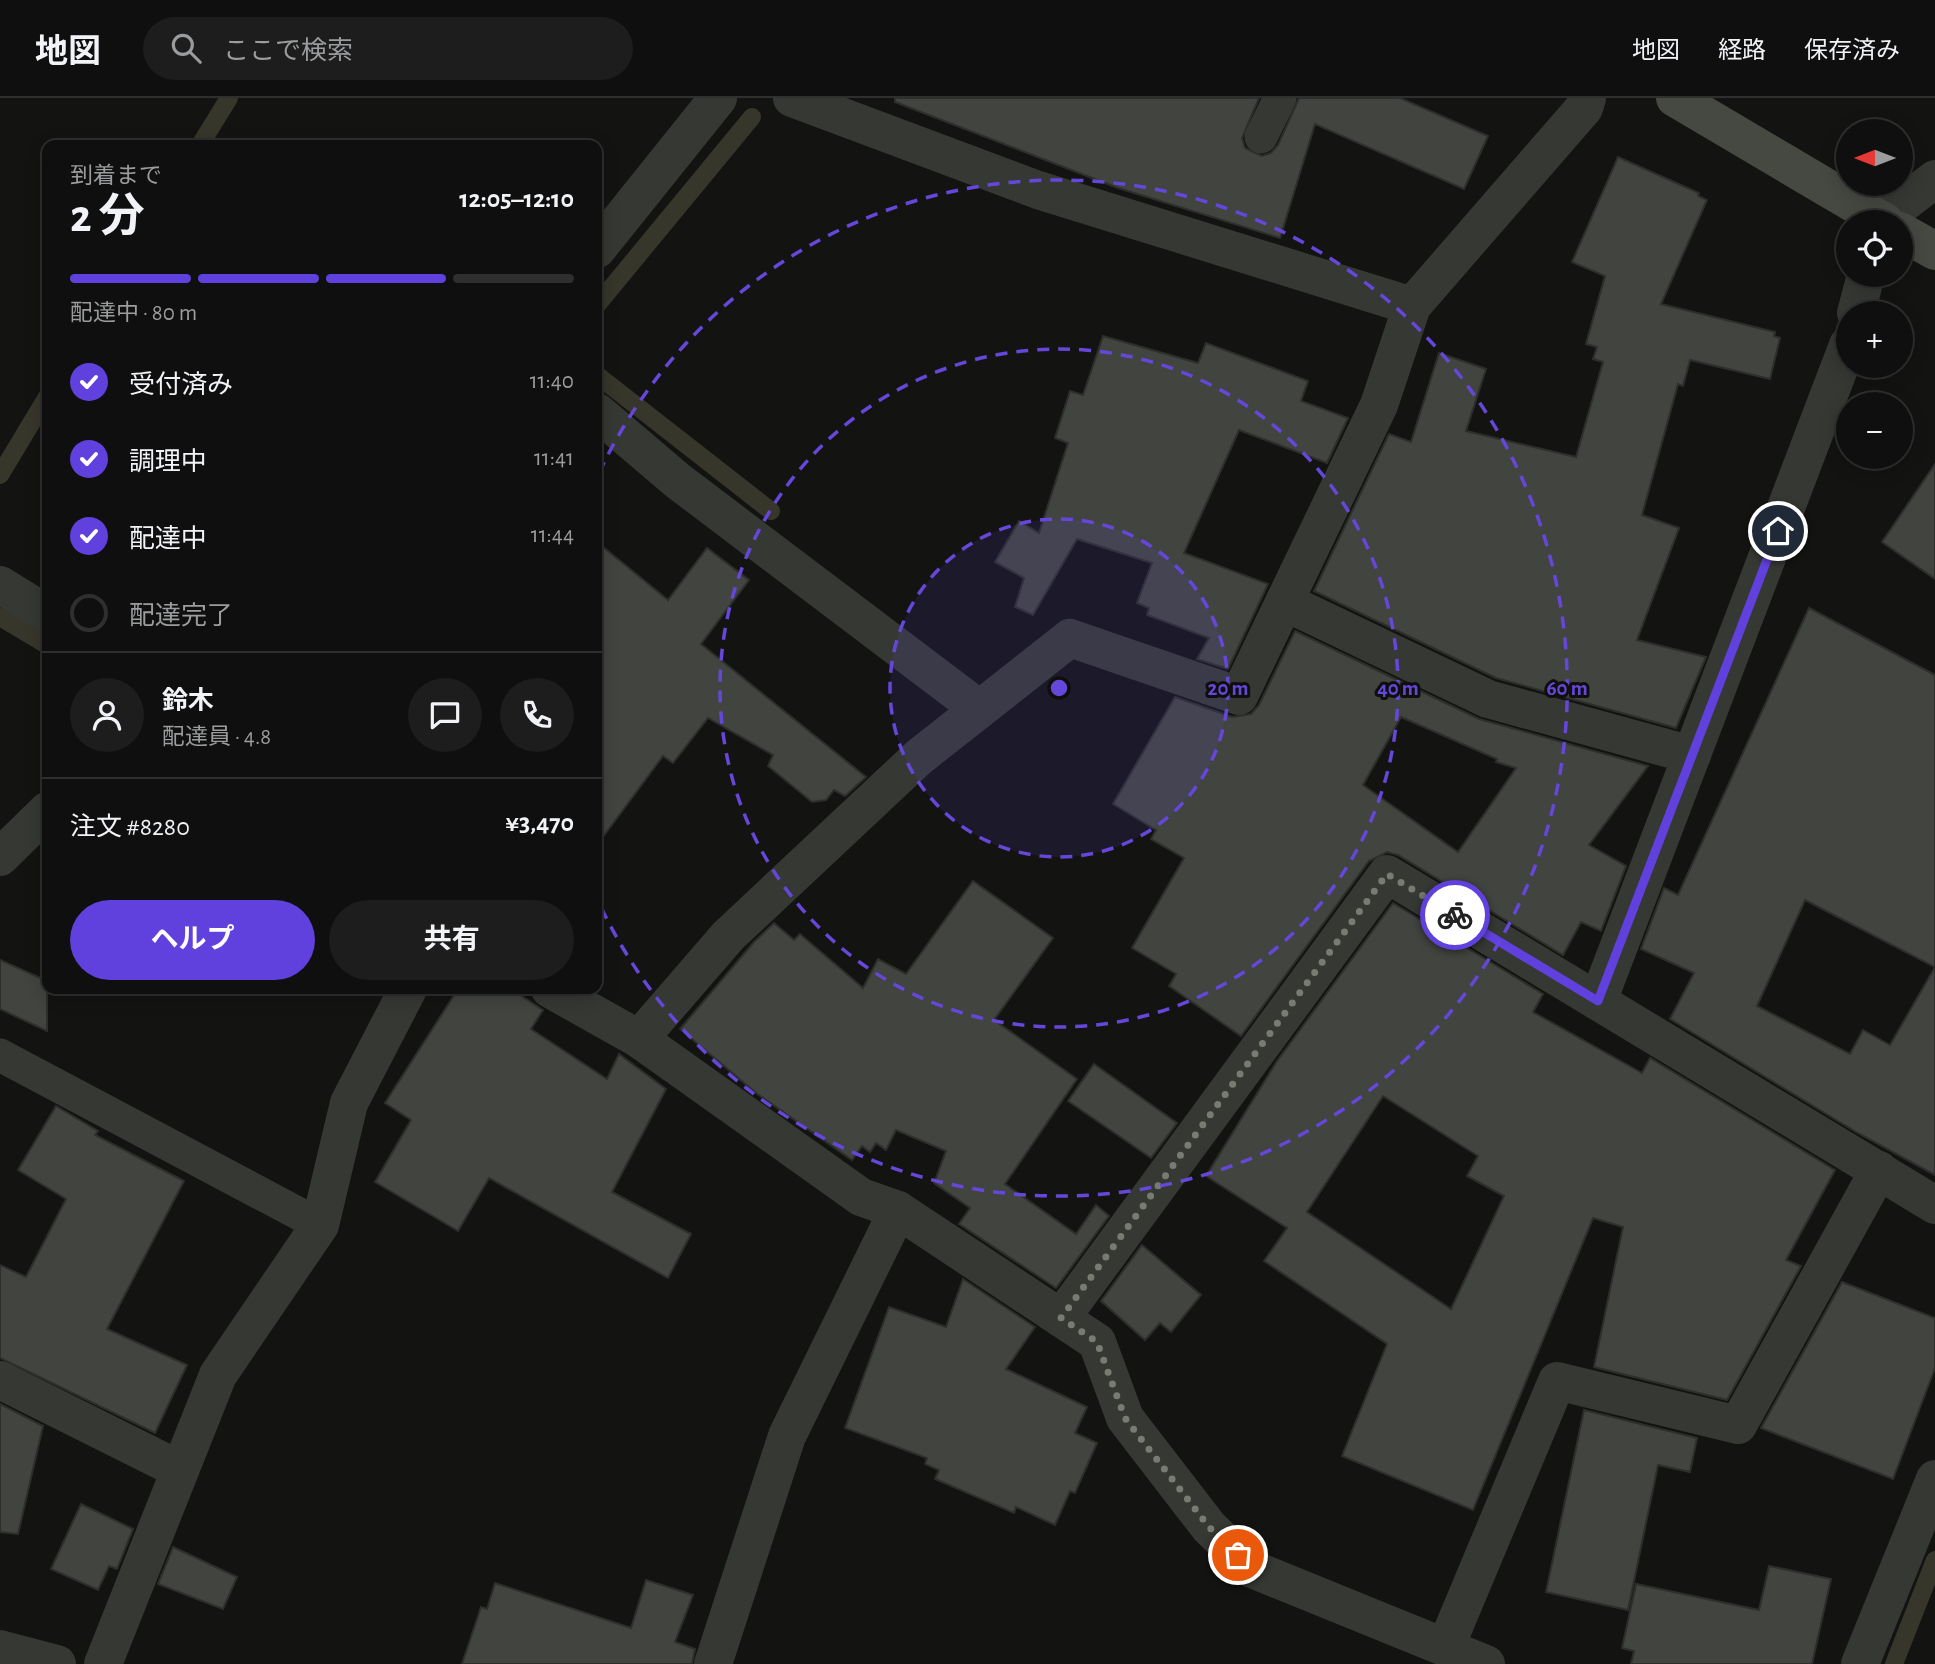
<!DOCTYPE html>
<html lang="ja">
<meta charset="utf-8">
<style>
:root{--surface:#0e0f0e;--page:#1c1d1c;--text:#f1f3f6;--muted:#9b9c9e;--line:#2e2f2e;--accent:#6141dd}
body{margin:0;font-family:"Alegreya Sans","Noto Sans JP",sans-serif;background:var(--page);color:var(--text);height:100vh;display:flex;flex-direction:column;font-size:26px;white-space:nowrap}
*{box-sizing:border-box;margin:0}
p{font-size:23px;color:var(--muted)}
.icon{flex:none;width:38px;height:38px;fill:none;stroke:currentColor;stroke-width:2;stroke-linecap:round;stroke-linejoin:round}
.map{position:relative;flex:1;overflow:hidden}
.details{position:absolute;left:42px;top:42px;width:560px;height:854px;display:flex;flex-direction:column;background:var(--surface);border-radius:14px;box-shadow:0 4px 18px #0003,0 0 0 2px var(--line)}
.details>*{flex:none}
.needle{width:46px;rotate:270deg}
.buttons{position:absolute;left:1836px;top:21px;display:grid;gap:14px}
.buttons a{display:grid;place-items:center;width:77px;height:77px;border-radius:50%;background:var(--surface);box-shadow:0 4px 18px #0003,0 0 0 2px var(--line);font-size:35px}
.pin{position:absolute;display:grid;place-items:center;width:60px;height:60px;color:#fff;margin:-30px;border:4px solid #fff;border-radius:50%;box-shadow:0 2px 7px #0007}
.courier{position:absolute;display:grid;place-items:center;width:70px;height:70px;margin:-35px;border:5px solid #6141dd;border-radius:50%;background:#fff;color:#222;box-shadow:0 2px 9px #0007}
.headline em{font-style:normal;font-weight:700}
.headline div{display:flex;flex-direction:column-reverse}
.headline{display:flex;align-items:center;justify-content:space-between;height:119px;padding:0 28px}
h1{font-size:46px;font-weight:700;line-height:52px}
.bar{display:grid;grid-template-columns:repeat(4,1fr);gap:10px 7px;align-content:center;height:84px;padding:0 28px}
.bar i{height:9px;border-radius:5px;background:var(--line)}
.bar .on{background:var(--accent)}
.bar p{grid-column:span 4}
.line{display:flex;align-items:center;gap:18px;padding:0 28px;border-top:2px solid var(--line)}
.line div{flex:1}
.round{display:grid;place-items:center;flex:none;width:74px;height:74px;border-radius:37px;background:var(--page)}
ol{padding:0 28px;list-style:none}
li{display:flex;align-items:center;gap:21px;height:77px}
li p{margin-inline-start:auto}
li .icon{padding:7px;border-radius:50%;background:var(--accent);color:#fff;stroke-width:4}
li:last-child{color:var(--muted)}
li i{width:38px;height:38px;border:4px solid var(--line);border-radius:50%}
.cta{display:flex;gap:14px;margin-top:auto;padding:14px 28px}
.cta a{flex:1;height:80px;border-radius:42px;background:var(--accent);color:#fff;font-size:28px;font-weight:700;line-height:80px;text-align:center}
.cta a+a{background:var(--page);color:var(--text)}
header{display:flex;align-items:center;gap:42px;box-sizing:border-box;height:98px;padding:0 35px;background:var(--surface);border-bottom:2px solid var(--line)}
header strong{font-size:33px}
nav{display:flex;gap:38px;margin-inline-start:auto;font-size:24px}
.search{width:490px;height:63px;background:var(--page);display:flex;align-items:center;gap:18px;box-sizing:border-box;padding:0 24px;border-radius:38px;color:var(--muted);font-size:26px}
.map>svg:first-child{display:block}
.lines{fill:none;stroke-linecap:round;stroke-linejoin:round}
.stream{stroke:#36362a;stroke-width:18}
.building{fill:#41443f;stroke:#2e2f2d;stroke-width:2;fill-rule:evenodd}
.lane{stroke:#363834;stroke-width:33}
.street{stroke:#363834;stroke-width:38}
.secondary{stroke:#464842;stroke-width:38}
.done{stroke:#787b72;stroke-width:7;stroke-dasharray:0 12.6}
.route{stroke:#6141dd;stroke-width:9}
.ring{fill:none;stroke:#6547da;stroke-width:3.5;stroke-dasharray:12 9}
.centre{fill:#6547da;stroke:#0e0f0d;stroke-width:3.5}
.ring-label{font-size:21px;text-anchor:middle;font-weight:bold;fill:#6547da;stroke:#0e0f0d;stroke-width:6;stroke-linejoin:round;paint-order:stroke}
</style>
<header>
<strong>地図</strong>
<div class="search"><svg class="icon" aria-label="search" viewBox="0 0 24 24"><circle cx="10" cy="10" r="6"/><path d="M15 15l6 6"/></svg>ここで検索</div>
<nav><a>地図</a><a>経路</a><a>保存済み</a></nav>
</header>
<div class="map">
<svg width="1935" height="1566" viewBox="0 0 1935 1566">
<rect width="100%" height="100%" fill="#131412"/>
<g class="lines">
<!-- stream -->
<g class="stream">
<polyline points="200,47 229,0"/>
<polyline points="597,207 752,19"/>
<polyline points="597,277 771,413"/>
<polyline points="0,377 47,299"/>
<polyline points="0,519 47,547"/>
<polyline points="1894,1566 1935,1462"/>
</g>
</g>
<!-- building -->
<g class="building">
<polygon points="895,0 1259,0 1242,40 1245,50 1262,58 1271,55 1278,47 1299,0 1400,0 1488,38 1464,91 1315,26 1280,140 1118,90 895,4"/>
<polygon points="1618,59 1699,95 1698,98 1707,102 1661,206 1775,234 1774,238 1780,240 1770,281 1690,262 1683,288 1678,286 1642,417 1679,430 1637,542 1706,559 1676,630 1496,580 1314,493 1389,336 1411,344 1439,255 1486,271 1466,333 1576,359 1603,264 1593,261 1597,249 1586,246 1605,178 1572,164"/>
<polygon points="1103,238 1198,265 1206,245 1308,283 1301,303 1348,320 1327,365 1239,332 1184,455 1268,486 1228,571 1197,561 1209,540 1147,517 1149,510 1137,505 1152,465 1077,441 1033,517 1015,509 1024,480 995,464 1019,423 1039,435 1068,345 1055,340 1070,293 1083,297"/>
<polygon points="1935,366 1935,481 1882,444"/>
<polygon points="597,444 668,502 707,450 749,482 701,546 866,679 845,698 834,692 826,702 812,704 768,668 773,657 708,620 673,665 663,658 597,747"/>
<path d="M 1809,510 L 1935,577 L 1935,1077 L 1856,1034 L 1670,921 L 1694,875 L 1641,851 L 1664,790 L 1678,797 ZM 1805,802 L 1935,869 L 1890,947 L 1863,932 L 1850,956 L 1757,908 Z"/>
<path d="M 1295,533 L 1479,621 L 1648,668 L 1589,747 L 1626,768 L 1601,833 L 1581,824 L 1563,857 L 1398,757 L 1387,754 L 1369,763 L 1241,938 L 1169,888 L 1176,876 L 1132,850 L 1184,760 L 1151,741 L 1156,732 L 1113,706 L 1175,599 L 1232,619 L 1251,616 L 1259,607 ZM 1401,619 L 1497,661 L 1496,664 L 1516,670 L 1458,754 L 1363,687 Z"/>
<polygon points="973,783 1053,840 994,922 1077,981 1005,1086 1076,1136 1096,1107 1109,1118 1056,1190 959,1126 970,1110 934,1085 946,1053 896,1032 886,1052 876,1045 870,1054 862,1048 852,1062 756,995 680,931 754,844 774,825 794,842 800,836 863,890 878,861 906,876"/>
<path d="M 1393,805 L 1543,896 L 1533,914 L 1642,975 L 1650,960 L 1835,1072 L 1786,1162 L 1801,1168 L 1727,1302 L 1594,1269 L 1623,1129 L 1593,1120 L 1473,1412 L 1342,1358 L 1387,1246 L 1264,1163 L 1287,1130 L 1206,1078 L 1277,963 ZM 1383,998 L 1478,1058 L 1467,1078 L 1504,1098 L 1451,1211 L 1307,1114 Z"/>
<polygon points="0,862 47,883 47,933 0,911"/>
<polygon points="458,891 511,891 543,912 531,931 607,981 619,956 666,991 612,1094 691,1136 668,1180 489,1080 458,1133 375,1084 411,1022 385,1005"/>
<polygon points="1094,966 1177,1025 1151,1060 1068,1003"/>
<polygon points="56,1008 98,1033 95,1037 184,1083 107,1231 187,1267 155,1335 0,1260 0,1167 26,1179 66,1101 18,1072"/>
<polygon points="1142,1147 1201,1197 1171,1234 1160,1225 1145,1242 1101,1203"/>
<polygon points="963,1181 1035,1229 1006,1271 1087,1309 1075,1335 1097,1345 1075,1395 1070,1393 1055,1427 1016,1409 1014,1415 935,1381 939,1372 925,1366 927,1360 845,1330 889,1209 946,1229"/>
<polygon points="1842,1184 1935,1220 1935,1270 1893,1381 1761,1330"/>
<polygon points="0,1306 43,1328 18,1436 0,1434"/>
<polygon points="1584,1312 1697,1340 1690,1374 1658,1367 1628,1512 1546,1494"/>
<polygon points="81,1406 133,1431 117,1471 109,1468 98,1492 51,1471"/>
<polygon points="173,1449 237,1479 223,1511 158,1486"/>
<polygon points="1769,1468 1831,1481 1812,1566 1631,1566 1634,1553 1622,1550 1636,1486 1759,1512"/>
<polygon points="646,1482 693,1497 675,1544 695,1551 692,1566 462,1566 481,1509 487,1511 495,1485 631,1530"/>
</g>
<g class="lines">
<!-- lane -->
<g class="lane">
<polyline points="1261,39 1280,0"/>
<polyline points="0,957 320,1127"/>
</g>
<!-- street -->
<g class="street">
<polyline points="792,0 1038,92 1412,208"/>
<polyline points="1879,124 1935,81"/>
<polyline points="597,151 718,0"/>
<polyline points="1856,215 1866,177"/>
<polyline points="597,314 678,383 978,610"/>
<polyline points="0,487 47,516"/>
<polyline points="1285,504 1488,601 1692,657"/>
<polyline points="0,759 47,713"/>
<polyline points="550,891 639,941 728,838 919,659 1070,540 1239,598 1379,307 1412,208 1584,10 1587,0"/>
<polyline points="1598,903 1848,247"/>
<polyline points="639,941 861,1099 898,1112 1097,1244 1125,1320 1209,1429 1252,1471 1486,1566"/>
<polyline points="1061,1220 1387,776 1935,1107"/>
<polyline points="0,1282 180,1372"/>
<polyline points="1446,1548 1557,1283 1738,1327 1879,1072"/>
<polyline points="0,1551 57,1566"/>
<polyline points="103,1566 218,1277 320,1127 349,1005 408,891"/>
<polyline points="713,1566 787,1338 898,1112"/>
<polyline points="1860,1566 1935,1381"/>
</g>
<!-- secondary -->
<g class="secondary">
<polyline points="1675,0 1885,124"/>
<polyline points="1900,133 1935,153"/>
</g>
</g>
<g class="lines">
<!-- done -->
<polyline class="done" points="1238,1457 1209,1429 1125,1320 1097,1244 1061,1220 1387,776 1455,817"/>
<!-- route -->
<polyline class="route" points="1455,817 1598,903 1778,433"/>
</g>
<!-- distance rings -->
<circle cx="1059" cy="590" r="169" fill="#6547da" fill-opacity=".12"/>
<g class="ring">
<circle cx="1059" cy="590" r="169"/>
<circle cx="1059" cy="590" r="339"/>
<path d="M599 375A508 508 0 1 1 599 805"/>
</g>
<circle cx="1059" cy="590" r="10" class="centre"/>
<g class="ring-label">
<text x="1228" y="597">20 m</text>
<text x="1398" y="597">40 m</text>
<text x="1567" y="597">60 m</text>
</g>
</svg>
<div class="buttons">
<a><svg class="needle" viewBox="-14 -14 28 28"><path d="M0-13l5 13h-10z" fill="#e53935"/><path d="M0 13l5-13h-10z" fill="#9b9c9e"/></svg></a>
<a><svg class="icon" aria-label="locate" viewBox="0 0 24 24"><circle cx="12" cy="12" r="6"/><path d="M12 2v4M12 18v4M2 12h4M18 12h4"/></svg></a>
<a>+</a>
<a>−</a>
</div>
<div class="pin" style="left:1238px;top:1457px;background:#ea580c"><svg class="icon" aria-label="bag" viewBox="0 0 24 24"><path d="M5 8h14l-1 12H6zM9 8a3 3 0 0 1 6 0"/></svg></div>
<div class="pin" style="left:1778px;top:433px;background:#1f2937"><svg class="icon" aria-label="home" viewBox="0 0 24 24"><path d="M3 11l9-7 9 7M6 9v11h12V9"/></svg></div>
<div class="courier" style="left:1455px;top:817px"><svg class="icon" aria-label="bike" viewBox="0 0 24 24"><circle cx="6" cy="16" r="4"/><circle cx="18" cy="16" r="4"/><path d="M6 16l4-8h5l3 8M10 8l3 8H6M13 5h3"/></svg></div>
<section class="details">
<div class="headline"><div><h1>2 分</h1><p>到着まで</p></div><em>12:05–12:10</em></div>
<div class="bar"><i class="on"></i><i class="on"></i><i class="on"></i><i></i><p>配達中 · 80 m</p></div>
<ol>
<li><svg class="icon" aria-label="check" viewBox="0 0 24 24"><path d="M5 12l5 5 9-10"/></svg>受付済み<p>11:40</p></li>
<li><svg class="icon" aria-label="check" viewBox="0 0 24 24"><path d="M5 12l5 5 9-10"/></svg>調理中<p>11:41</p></li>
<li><svg class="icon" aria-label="check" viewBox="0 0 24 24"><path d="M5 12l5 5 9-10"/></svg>配達中<p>11:44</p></li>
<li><i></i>配達完了</li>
</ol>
<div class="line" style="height:126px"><a class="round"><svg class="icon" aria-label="person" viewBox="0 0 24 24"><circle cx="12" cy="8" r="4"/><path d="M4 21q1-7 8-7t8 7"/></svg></a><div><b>鈴木</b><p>配達員 · 4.8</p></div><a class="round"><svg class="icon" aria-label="chat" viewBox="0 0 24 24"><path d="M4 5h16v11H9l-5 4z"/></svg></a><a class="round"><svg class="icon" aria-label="phone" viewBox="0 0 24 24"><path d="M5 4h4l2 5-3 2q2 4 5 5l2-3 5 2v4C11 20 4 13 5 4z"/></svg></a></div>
<div class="line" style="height:91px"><div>注文 #8280</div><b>¥3,470</b></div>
<div class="cta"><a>ヘルプ</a><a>共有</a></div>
</section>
</div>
